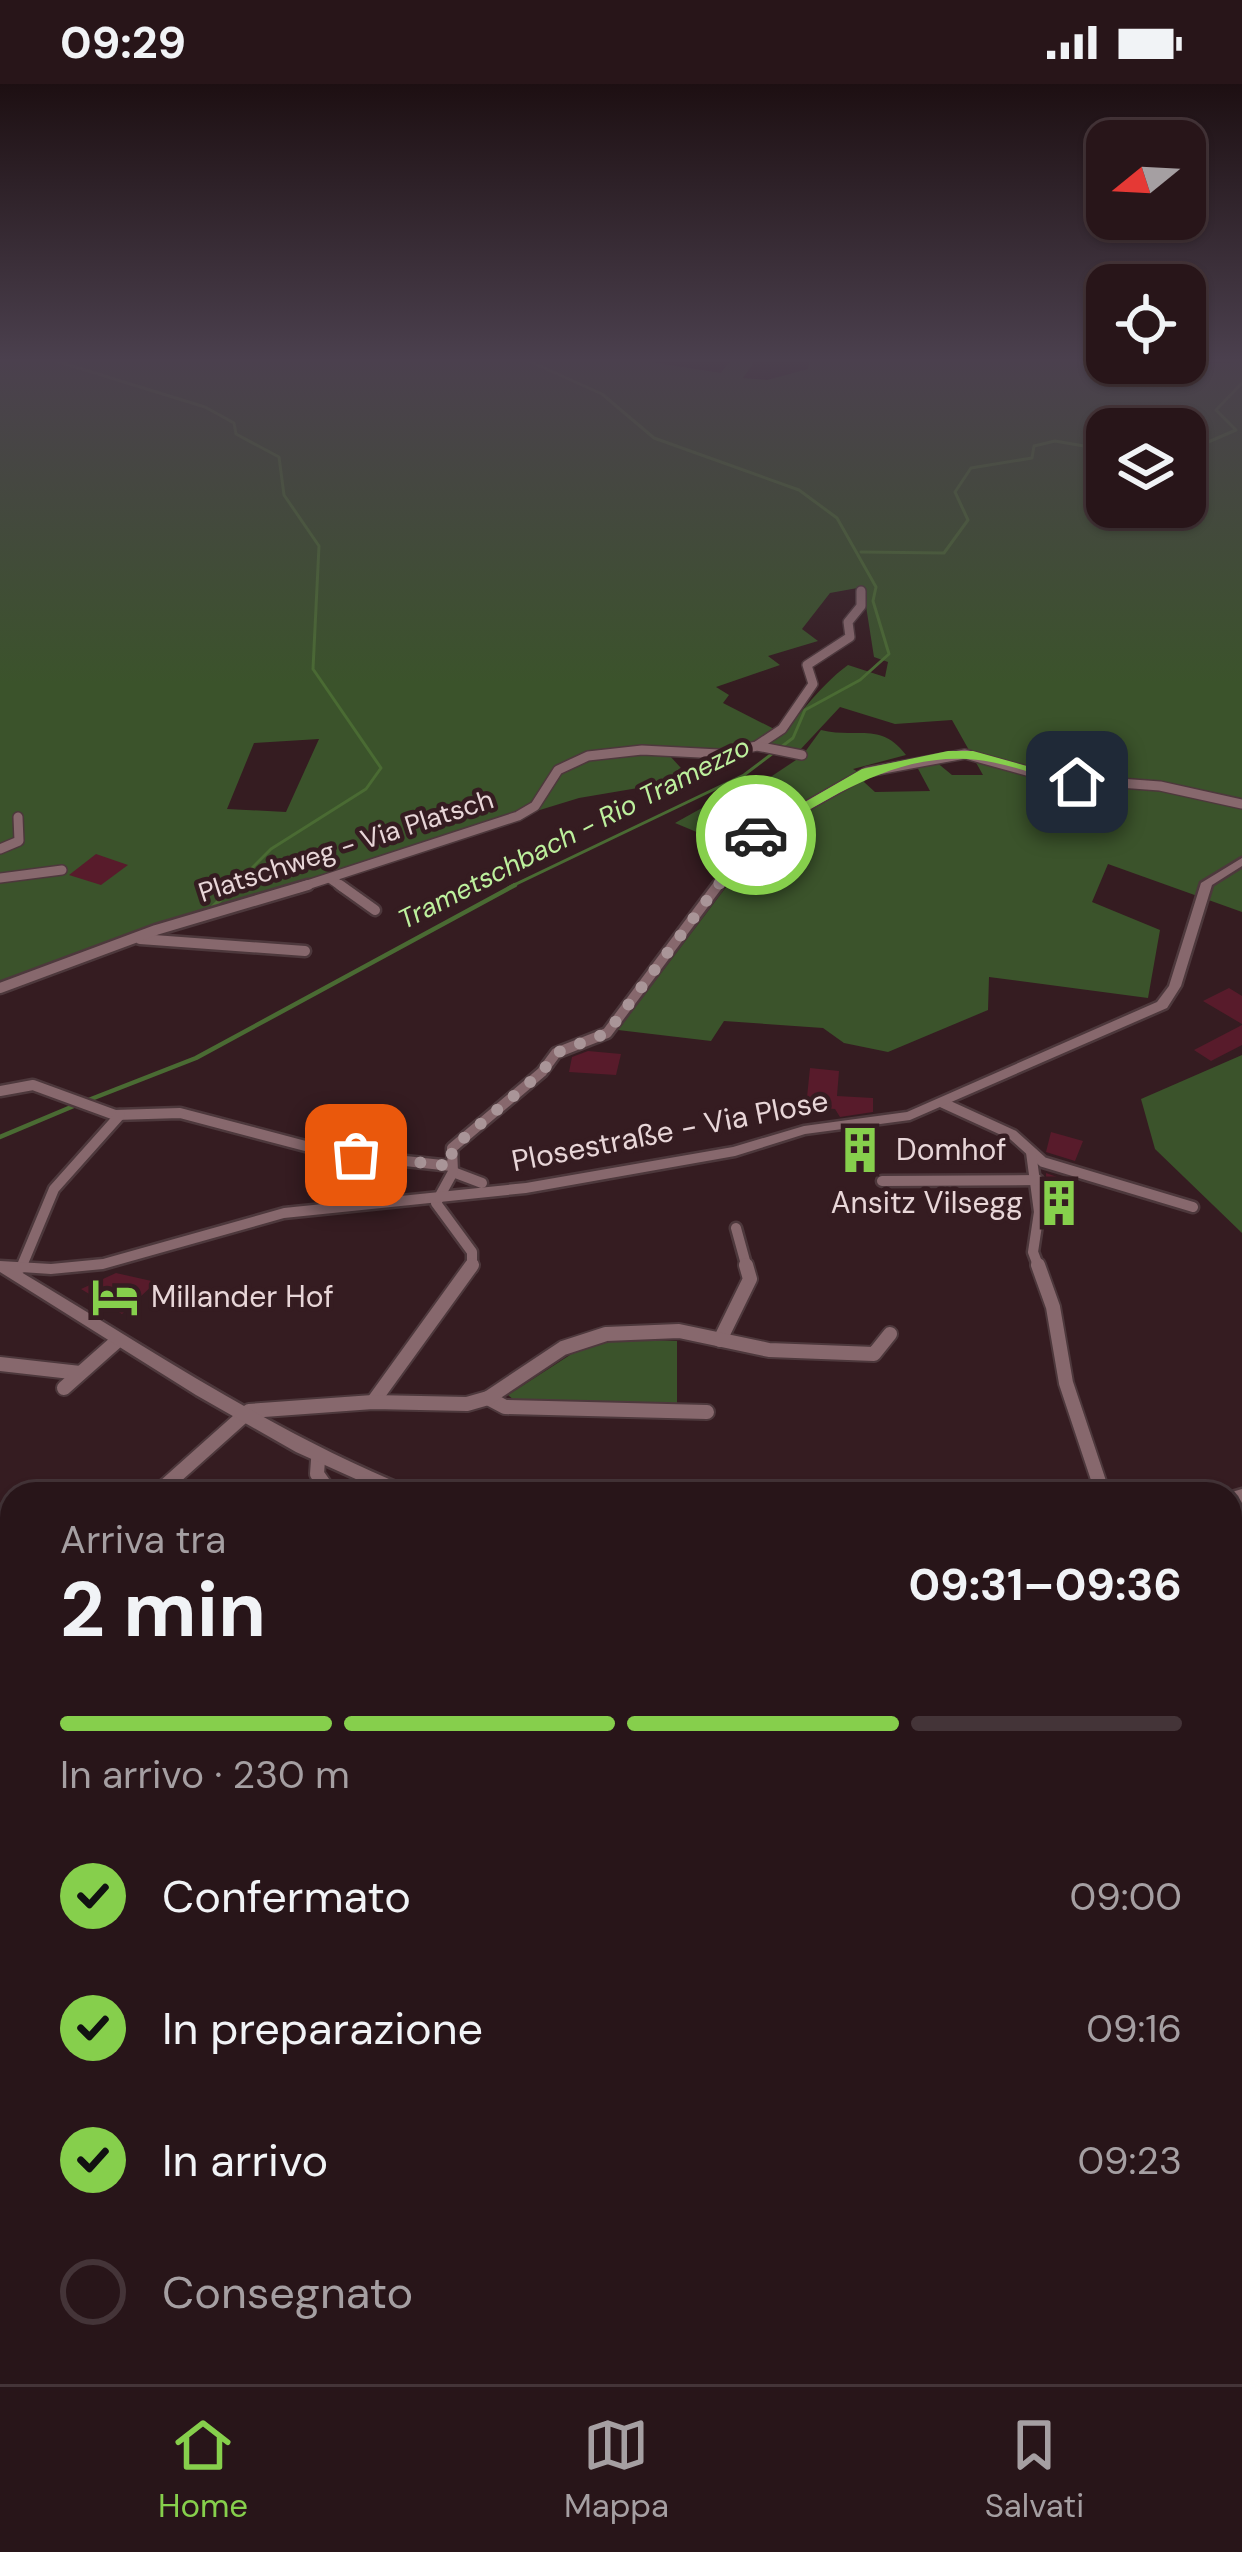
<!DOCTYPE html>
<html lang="it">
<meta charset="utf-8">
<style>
:root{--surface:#281519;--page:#342226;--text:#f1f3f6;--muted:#a59fa2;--line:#443438;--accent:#86cf4c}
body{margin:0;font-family:"DM Sans",sans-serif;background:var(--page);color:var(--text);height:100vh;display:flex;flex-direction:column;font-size:45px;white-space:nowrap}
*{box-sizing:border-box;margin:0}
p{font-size:39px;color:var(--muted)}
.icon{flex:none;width:66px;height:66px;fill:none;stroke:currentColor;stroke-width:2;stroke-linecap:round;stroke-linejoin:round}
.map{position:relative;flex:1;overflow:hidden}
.details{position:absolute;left:0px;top:1398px;width:1242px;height:903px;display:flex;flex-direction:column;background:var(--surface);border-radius:36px 36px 0 0;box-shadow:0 3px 9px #0004,0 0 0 3px var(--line)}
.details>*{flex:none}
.needle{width:78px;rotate:252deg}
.fabs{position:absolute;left:1086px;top:36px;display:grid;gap:24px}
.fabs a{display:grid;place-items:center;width:120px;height:120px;border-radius:24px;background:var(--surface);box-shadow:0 3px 9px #0004,0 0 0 3px var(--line);font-size:60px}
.pin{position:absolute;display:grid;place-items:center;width:102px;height:102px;color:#fff;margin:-51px;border-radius:24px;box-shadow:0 6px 18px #0006}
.courier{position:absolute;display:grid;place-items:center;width:120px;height:120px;margin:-60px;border:9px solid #86cf4c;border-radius:50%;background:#fff;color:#222;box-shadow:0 3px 15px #0007}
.summary em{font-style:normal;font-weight:700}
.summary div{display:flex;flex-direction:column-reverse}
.summary{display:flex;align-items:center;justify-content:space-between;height:204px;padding:0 60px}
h1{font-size:78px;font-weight:700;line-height:90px}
.bar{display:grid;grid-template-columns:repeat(4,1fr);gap:18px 12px;align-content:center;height:144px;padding:0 60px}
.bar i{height:15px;border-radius:9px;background:var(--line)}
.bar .current{background:var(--accent)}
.bar p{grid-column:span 4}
ol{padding:0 60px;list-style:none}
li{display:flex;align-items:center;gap:36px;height:132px}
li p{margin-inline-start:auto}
li .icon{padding:12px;border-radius:50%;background:var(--accent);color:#111;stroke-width:4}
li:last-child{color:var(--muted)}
li i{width:66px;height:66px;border:6px solid var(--line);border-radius:50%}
.status{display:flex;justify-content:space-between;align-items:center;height:84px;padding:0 60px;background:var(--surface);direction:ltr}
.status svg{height:33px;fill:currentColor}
.tabs{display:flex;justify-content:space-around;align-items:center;height:168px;border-top:3px solid var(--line);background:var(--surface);font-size:33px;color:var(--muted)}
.tabs a{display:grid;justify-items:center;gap:6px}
.tabs .current{color:var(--accent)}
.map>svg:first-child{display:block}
.green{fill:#3b532b;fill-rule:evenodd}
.water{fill:#4a6b33}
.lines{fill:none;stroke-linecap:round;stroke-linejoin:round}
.stream-far1{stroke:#4a6b33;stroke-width:3}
.stream{stroke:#4a6b33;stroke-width:4.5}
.building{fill:#581b2b}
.minor-far2-casing{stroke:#4d383c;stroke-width:12}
.minor-far1-casing{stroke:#4d383c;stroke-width:15}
.minor-casing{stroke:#4d383c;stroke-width:18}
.tertiary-casing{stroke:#4d383c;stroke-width:5}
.minor-far2{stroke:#87686d;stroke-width:9}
.minor-far1{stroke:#87686d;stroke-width:10}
.minor{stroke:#87686d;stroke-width:14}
.tertiary{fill:#87686d;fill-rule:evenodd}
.route{fill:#86cf4c}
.done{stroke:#a99598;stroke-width:12;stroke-dasharray:0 21.6}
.labels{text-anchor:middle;stroke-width:9;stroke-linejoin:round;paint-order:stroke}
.far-water-label{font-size:27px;font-style:italic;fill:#bdf09d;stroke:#351c21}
.far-street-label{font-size:27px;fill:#e8d6d8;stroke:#351c21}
.street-label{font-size:30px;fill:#e8d6d8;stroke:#351c21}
.poi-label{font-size:30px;fill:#e8d6d8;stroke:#351c21;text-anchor:start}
</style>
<div class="status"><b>09:29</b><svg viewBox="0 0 49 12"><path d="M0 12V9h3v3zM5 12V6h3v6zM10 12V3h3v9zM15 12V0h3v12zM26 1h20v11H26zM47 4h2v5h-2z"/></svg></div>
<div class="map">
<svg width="1242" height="2300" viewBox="0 0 1242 2300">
<rect width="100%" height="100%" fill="#351c21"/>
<!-- green -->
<g class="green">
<path d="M 0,278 L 651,278 L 721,289 L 729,278 L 754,278 L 743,294 L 767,296 L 808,285 L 809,278 L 1107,278 L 1114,283 L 1242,278 L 1242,828 L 1108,780 L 1092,818 L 1160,846 L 1148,914 L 989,893 L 988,926 L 888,968 L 844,959 L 823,944 L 724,937 L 711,957 L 618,946 L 766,750 L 744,746 L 723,759 L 675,739 L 752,696 L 763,698 L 802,672 L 821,646 C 855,655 881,637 906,671 L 853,685 L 867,693 L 864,698 L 875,708 L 930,707 L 916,681 L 935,677 L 952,691 L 983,691 L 952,636 L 895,640 L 840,623 L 799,667 L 766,660 C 798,638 816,604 848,581 L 885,593 L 888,578 L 874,573 L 863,503 L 830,509 L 802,545 L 818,557 L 768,572 L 780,581 L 716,603 L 729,611 L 723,619 L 776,646 L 753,661 L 670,672 L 691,695 L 579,714 L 265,810 L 0,900 ZM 1107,345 L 1185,345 L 1185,423 L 1107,423 ZM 319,655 L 286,728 L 227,725 L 254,659 Z"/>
<polygon points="1242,971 1242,1149 1155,1065 1141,1015"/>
<polygon points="626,1255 677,1257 677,1319 515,1317 508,1311 587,1260"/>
<polygon points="1230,1803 1242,1806 1242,2300 1125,2300 1094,2289 1230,2289"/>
<polygon points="0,2096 12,2103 12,2289 358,2289 378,2300 0,2300"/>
</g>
<!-- water -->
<g class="water">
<polygon points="0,1837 12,1841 12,2015 0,2009"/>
<polygon points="583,2289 1057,2289 1088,2300 606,2300"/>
</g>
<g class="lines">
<!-- stream-far1 -->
<g class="stream-far1">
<polyline points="59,278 205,323 234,339 236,350 279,373 284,411 319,462 313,585 381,684 366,705 271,765 232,804"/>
<polyline points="1185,368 1236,346 1216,326 1242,299"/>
<polyline points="861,468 944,469 968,436 955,408 971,384 1032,374 1034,362 1055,357 1107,366"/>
<polyline points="508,804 744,691 793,654 805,626 860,596 889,570 873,517 876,503 837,434 799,406 654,354 602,310 531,278"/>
</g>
<!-- stream -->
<g class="stream">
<polyline points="211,825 235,801"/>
<polyline points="86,1017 196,974 515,801"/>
<polyline points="0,1053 76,1021"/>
</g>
</g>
<!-- building -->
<g class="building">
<polygon points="96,770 128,781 101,801 69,791"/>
<polygon points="1229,904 1242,912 1242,940 1203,917"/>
<polygon points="1242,941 1242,961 1211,977 1194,966"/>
<polygon points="588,967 621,970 616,991 569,988 572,973"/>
<polygon points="810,984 839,987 837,1012 873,1014 873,1028 840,1033 835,1025 806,1023"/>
<polygon points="872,1046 876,1081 852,1082 844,1049"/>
<polygon points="1051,1048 1083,1057 1075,1077 1046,1068"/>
<polygon points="1046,1089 1057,1093 1058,1107 1071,1108 1071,1144 1053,1143 1048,1136"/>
<polygon points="116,1189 156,1198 122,1230 81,1205"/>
</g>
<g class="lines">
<defs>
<g id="minor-far2">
<polyline points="758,661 782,645 813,600 807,581 850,553 848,538 861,522 861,507"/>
<polyline points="0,765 19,757 18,733"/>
<polyline points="0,794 62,786"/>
<polyline points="331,795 344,804"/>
<polyline points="298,804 518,732 535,722 558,686 588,672 642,666 719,670 757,662 802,671"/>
<polyline points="716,804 757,750 867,688 965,670 1052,694 1160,702 1242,720"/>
</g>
<g id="minor-far1">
<polyline points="340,801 375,826"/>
<polyline points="140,855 305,867"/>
<polyline points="0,904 156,846 308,801"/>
<polyline points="0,1007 33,1001 115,1031 180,1029 332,1069 451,1082"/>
<polyline points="943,1019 1013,1051 1043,1078 1193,1123"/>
<polyline points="1031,1068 1039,1128 1033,1168 1039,1184"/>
<polyline points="453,1088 482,1099"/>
<polyline points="882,1097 1038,1096"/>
<polyline points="736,1144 747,1184"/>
<polyline points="21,1184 54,1105 120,1031"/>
<polyline points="472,1184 472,1168 436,1119 453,1088 452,1064 542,988 556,969 607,949 718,801"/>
</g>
<g id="minor">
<polyline points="1038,1181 1053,1223 1066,1299 1103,1410"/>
<polyline points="720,1256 750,1195 746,1181"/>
<polyline points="0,1280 80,1289"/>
<polyline points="64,1304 117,1257"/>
<polyline points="488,1314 505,1323 707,1328"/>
<polyline points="373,1318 472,1181"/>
<polyline points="318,1376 317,1390 331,1410"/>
<polyline points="156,1410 249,1327 373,1318 467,1320 488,1314 563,1264 606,1250 679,1247 769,1266 874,1270 890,1250"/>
<polyline points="0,1509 12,1517"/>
<polyline points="1230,1511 1242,1514"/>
<polyline points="0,1551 12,1540"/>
<polyline points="0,1591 12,1593"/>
</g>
<g id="tertiary">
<path d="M 1242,774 L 1242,782 L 1212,801 L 1181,902 L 1167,924 L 910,1036 L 805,1050 L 735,1072 L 526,1109 L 284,1134 L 103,1185 L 51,1190 L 21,1188 C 152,1266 272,1348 413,1405 L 416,1410 L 389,1410 L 296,1368 L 196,1311 L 0,1188 L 0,1177 L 51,1180 L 103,1175 L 284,1124 L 526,1099 L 733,1063 L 804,1042 L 907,1028 L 1157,918 L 1169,902 L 1201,799 Z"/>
<polygon points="1242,1405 1242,1419 1230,1422 1230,1410 1225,1410"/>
</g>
</defs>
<!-- minor-far2 casing -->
<use href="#minor-far2" class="minor-far2-casing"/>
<!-- minor-far1 casing -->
<use href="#minor-far1" class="minor-far1-casing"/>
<!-- minor casing -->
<use href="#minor" class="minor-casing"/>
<!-- tertiary casing -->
<use href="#tertiary" class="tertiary-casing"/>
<!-- minor-far2 -->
<use href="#minor-far2" class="minor-far2"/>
<!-- minor-far1 -->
<use href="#minor-far1" class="minor-far1"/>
<!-- minor -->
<use href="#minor" class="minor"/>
<!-- tertiary -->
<use href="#tertiary" class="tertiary"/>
</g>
<!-- sky -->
<linearGradient id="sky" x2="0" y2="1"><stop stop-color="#1d0f12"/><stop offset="0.46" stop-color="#4b404e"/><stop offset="1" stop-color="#4b404e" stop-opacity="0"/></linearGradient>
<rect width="1242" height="600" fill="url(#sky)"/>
<!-- route -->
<path class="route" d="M 948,667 L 973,667 L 1084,698 L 1077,702 C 1042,693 1004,677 968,675 C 891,670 824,718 761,754 L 748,751 L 862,685 Z"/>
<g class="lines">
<!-- done -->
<polyline class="done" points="356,1071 451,1082 452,1064 542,988 556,969 607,949 756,751"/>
</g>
<!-- icons -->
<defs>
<symbol id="building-bare" viewBox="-9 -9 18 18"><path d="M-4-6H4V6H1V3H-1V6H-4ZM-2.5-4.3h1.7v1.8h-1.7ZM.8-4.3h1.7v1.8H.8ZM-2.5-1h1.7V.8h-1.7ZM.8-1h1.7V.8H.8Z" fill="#86cf4c" stroke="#351c21" stroke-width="2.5" paint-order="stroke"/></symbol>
<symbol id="hotel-bare" viewBox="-9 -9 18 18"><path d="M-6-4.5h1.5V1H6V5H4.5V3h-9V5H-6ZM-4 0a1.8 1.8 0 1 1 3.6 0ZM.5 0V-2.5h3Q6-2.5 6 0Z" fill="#86cf4c" stroke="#351c21" stroke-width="2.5" paint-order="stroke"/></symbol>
</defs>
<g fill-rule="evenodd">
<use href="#building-bare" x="827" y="1033" width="66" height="66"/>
<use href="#building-bare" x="1026" y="1086" width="66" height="66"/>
<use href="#hotel-bare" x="82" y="1180" width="66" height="66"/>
</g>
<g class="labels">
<!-- far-water labels -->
<g class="far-water-label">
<text transform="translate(574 749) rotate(-27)" y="9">Trametschbach - Rio Tramezzo</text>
</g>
<!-- far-street labels -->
<g class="far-street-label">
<text transform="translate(346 762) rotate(-18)" y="9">Platschweg - Via Platsch</text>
</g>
<!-- street labels -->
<g class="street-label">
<text transform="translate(670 1047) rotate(-11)" y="10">Plosestraße - Via Plose</text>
</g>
<!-- poi labels -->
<g class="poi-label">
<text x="896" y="1076">Domhof</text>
<text x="1023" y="1129" text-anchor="end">Ansitz Vilsegg</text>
<text x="151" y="1223">Millander Hof</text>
</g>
</g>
</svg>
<div class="fabs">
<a><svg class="needle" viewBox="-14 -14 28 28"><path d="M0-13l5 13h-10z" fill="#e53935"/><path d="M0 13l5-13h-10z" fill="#a59fa2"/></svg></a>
<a><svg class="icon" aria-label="locate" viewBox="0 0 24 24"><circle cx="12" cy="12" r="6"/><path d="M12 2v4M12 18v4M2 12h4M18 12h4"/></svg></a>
<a><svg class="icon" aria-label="layers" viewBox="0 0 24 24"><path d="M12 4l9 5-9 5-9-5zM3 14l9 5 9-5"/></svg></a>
</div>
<div class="pin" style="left:356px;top:1071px;background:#ea580c"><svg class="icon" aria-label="bag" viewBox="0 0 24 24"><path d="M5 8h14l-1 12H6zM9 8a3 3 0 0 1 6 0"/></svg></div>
<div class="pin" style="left:1077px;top:698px;background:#1f2937"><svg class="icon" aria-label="home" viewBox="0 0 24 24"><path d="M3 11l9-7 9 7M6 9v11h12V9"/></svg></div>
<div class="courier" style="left:756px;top:751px"><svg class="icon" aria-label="car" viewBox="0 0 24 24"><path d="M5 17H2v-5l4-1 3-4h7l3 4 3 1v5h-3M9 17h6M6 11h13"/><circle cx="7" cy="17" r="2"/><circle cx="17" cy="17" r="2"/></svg></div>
<section class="details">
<div class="summary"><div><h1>2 min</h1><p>Arriva tra</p></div><em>09:31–09:36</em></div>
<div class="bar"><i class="current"></i><i class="current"></i><i class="current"></i><i></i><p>In arrivo · 230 m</p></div>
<ol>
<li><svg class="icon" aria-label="check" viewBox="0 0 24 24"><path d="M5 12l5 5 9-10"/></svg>Confermato<p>09:00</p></li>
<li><svg class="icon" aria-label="check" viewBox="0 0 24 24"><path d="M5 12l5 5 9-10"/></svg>In preparazione<p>09:16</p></li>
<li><svg class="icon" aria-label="check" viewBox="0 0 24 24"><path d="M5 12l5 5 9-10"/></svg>In arrivo<p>09:23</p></li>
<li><i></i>Consegnato</li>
</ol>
</section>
</div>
<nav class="tabs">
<a class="current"><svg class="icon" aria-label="home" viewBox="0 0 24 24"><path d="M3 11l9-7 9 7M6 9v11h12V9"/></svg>Home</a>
<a><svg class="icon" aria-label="map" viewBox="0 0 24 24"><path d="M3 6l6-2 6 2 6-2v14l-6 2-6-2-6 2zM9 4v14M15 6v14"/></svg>Mappa</a>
<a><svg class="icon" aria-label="saved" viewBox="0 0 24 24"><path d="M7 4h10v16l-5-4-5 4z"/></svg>Salvati</a>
</nav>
